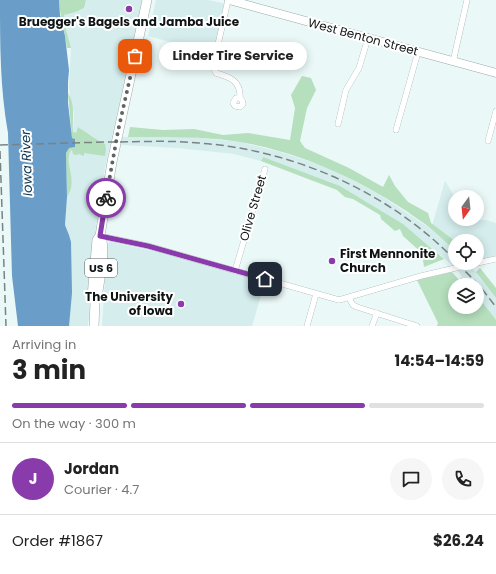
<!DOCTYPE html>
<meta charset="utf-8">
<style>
:root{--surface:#fff;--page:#f6f6f6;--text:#222;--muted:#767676;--line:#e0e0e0;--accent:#8a3bab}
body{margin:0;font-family:Poppins,sans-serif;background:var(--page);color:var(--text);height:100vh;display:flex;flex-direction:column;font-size:15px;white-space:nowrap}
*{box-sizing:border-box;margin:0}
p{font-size:13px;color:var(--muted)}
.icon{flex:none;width:22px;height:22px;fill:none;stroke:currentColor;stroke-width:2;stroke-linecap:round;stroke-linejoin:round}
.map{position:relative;height:326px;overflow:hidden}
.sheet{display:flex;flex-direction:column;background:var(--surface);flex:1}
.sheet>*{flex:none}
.needle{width:26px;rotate:195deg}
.tools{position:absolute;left:448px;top:190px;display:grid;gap:8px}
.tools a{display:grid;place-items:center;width:36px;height:36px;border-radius:50%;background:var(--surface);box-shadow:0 2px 10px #0003;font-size:20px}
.pin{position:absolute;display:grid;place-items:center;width:34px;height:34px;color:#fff;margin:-17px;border-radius:8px;box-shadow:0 2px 6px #0006}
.courier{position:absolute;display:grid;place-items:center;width:40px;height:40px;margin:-20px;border:3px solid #8a3bab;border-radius:50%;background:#fff;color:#222;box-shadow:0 1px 5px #0007}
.bubble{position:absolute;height:28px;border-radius:14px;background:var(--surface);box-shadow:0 2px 10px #0003;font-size:13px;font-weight:700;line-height:28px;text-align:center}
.overview em{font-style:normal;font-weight:700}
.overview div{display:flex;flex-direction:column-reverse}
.overview{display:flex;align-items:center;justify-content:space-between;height:68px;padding:0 12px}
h1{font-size:26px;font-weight:700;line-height:30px}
.bar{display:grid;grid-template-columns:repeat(4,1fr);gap:6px 4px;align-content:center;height:48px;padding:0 12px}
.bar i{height:5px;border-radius:3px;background:var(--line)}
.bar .active{background:var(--accent)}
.bar p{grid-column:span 4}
.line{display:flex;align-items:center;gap:10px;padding:0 12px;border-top:1px solid var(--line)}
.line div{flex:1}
.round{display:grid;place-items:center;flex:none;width:42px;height:42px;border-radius:21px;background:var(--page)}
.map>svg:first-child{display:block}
.built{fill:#d5eded}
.green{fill:#b5dfbd}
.water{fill:#6a9dc7}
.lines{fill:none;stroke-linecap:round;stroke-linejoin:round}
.street-casing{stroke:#9ba9a9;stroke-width:6}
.secondary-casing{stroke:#9ba9a9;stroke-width:9}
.primary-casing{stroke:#9ba9a9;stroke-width:10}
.street{stroke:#fff;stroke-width:5.5}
.secondary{stroke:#fff;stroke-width:8}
.primary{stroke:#fff;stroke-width:9}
.rail{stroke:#7a8383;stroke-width:1.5;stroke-dasharray:8 4;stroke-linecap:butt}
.done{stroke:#5c6464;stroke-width:4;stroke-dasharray:0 7.2}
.route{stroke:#8a3bab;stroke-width:5}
.poi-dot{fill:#8a3bab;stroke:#fff;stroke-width:1.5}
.labels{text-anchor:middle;stroke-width:4;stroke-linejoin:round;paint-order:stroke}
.shield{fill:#fff;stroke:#575a5a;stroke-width:1}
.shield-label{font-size:11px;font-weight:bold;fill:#0f1414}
.poi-label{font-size:12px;font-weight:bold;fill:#0f1414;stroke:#fff}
.street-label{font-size:12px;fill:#0f1414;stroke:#fff}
.water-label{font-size:13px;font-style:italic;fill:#0b3551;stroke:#fff}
</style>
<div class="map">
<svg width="496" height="326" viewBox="0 0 496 326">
<rect width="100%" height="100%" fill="#eaf8f8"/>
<!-- built -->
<g class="built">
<polygon points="86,0 142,0 105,168 95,234 88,326 69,326 69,235 65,225 67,197 66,153 69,148 75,147 75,139 72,138 71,132 73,132 74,113 70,97 69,86 71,48 64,23 64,15 68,12 80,11 84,8"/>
<polygon points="156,0 208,0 227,4 215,54 148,36"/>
<polygon points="122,137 191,137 240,142 280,152 327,167 377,193 431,229 445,181 455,197 455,219 486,220 496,223 496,259 477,263 477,241 455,241 455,263 477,263 470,267 476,272 496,298 496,320 477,295 477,285 468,285 458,271 451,264 403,224 340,186 262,157 261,161 234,154 178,148 121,145"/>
<polygon points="111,242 171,255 265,282 252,326 102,326 107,247 108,243"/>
</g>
<!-- green -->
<g class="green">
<path d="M 59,0 L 86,0 L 84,8 C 78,12 70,13 64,15 L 64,23 L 71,48 L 67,48 C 65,31 60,18 59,0 Z"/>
<path d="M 302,76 L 311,78 L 316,90 L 307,108 L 300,141 L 305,148 L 349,168 L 383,187 L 389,175 L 395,186 L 408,202 L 428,213 L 431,223 L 455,241 L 455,250 C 445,242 436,232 425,224 C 372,185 306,153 240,142 C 203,136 165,137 128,137 L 130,127 L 163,130 L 194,129 L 223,135 L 248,133 L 290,140 L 295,108 L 291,95 Z"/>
<path d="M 68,93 C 76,105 72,119 73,132 L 76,133 L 78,127 L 79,128 C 88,133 96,140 105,144 L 106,150 L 105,156 L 84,153 L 84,156 L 79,154 L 76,155 L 73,154 L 72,150 L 71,150 C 63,163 79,180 67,197 L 66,153 L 69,148 L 75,147 L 75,139 L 72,138 Z"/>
<polygon points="263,157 340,186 403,224 444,259 424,267 422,253 403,236 400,229 395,231 381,219 380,215 353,199 345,197 337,190 261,161"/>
<polygon points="480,268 496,288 496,298 476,272"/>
<polygon points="452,272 459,280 462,277 468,285 455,285 455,307 477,307 477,295 496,320 496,326 437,326 438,323 417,280"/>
</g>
<!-- water -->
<path class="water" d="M 0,0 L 59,0 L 60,15 L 65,36 L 69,70 L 68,82 L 68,103 L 72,138 L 75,139 L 75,147 L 69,148 L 66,153 L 67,197 L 65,225 L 69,235 L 71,242 L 72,293 L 69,326 L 18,326 L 12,276 L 8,133 C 0,89 0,44 0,0 Z"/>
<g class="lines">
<defs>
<g id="street">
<path d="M 228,0 L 213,67 L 216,73 C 230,77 241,81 240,98 L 242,100 L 243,104 L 240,107 L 235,106 L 233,103 L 236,98 L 240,98"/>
<polyline points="453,62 467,0"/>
<polyline points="338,124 346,90 359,68 368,38"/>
<polyline points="396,130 418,52"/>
<polyline points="488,141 496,111"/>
<polyline points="100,236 148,246 339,300 421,276 477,263"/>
<polyline points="477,263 496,259"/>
<polyline points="235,271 265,169"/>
<polyline points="349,298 353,305 357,307 417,326"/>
<polyline points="307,326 316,294"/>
<polyline points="372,326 377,313"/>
</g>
<polyline id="secondary" points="229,0 496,73"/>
<g id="primary">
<polyline points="95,302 92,297 97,240 100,236 112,162 147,0"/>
<path d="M 94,326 L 95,302 L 97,297 C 99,285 107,243 100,236"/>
</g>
</defs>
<!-- street casing -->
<use href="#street" class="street-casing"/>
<!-- secondary casing -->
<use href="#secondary" class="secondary-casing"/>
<!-- primary casing -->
<use href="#primary" class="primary-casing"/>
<!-- street -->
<use href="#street" class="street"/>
<!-- secondary -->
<use href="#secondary" class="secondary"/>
<!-- primary -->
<use href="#primary" class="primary"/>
<!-- rail -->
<g class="rail">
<path d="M 0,145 C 35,144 71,143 106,142 C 137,142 168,140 199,143 C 294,150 389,192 455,260"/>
<polyline points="0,151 6,326"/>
<polyline points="457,263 479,285 496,307"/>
</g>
</g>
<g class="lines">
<!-- done -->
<polyline class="done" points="106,198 118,131 135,56"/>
<!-- route -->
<polyline class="route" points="106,198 100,236 148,246 265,279"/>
</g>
<!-- markers -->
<g class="poi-dot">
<circle cx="129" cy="9" r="4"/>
<circle cx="332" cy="261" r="4"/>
<circle cx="181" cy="304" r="4"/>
</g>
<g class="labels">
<!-- shield labels -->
<rect class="shield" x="85" y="259" width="32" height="18" rx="3"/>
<g class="shield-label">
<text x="101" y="272">US 6</text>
</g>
<!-- poi labels -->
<g class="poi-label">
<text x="129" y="26">Bruegger's Bagels and Jamba Juice</text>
<text x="340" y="258" text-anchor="start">First Mennonite<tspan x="340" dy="14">Church</tspan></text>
<text x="173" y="301" text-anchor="end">The University<tspan x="173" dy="14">of Iowa</tspan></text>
</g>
<!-- street labels -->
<g class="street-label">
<text transform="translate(363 37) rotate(15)" y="4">West Benton Street</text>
<text transform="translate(253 208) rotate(-74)" y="4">Olive Street</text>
</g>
<!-- water labels -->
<g class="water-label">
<text transform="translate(26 163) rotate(-92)" y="5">Iowa River</text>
</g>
</g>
</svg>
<div class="tools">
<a><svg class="needle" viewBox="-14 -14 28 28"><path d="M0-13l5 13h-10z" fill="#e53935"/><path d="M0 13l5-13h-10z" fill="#767676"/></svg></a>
<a><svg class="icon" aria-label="locate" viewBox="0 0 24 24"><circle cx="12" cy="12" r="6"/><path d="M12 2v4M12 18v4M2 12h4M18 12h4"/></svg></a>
<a><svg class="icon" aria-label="layers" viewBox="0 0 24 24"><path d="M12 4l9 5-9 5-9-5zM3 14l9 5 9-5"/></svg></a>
</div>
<div class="pin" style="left:135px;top:56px;background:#ea580c"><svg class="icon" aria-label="bag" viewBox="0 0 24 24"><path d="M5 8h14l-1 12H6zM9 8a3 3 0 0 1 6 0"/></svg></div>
<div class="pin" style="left:265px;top:279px;background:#1f2937"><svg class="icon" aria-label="home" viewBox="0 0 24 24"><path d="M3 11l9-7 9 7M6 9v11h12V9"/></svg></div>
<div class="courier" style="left:106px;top:198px"><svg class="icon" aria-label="bike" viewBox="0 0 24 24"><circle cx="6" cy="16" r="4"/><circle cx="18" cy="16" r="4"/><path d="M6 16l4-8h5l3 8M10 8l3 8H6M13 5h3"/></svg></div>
<div class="bubble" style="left:159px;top:42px;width:148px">Linder Tire Service</div>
</div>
<section class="sheet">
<div class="overview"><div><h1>3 min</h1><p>Arriving in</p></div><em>14:54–14:59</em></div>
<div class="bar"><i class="active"></i><i class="active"></i><i class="active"></i><i></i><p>On the way · 300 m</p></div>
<div class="line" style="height:72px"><b class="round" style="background:var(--accent);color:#fff">J</b><div><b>Jordan</b><p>Courier · 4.7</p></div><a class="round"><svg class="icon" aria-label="chat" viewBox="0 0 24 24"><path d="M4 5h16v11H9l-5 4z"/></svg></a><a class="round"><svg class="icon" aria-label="phone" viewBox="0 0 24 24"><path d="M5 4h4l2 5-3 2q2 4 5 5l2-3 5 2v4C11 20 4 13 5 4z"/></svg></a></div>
<div class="line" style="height:52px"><div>Order #1867</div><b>$26.24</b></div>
</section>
